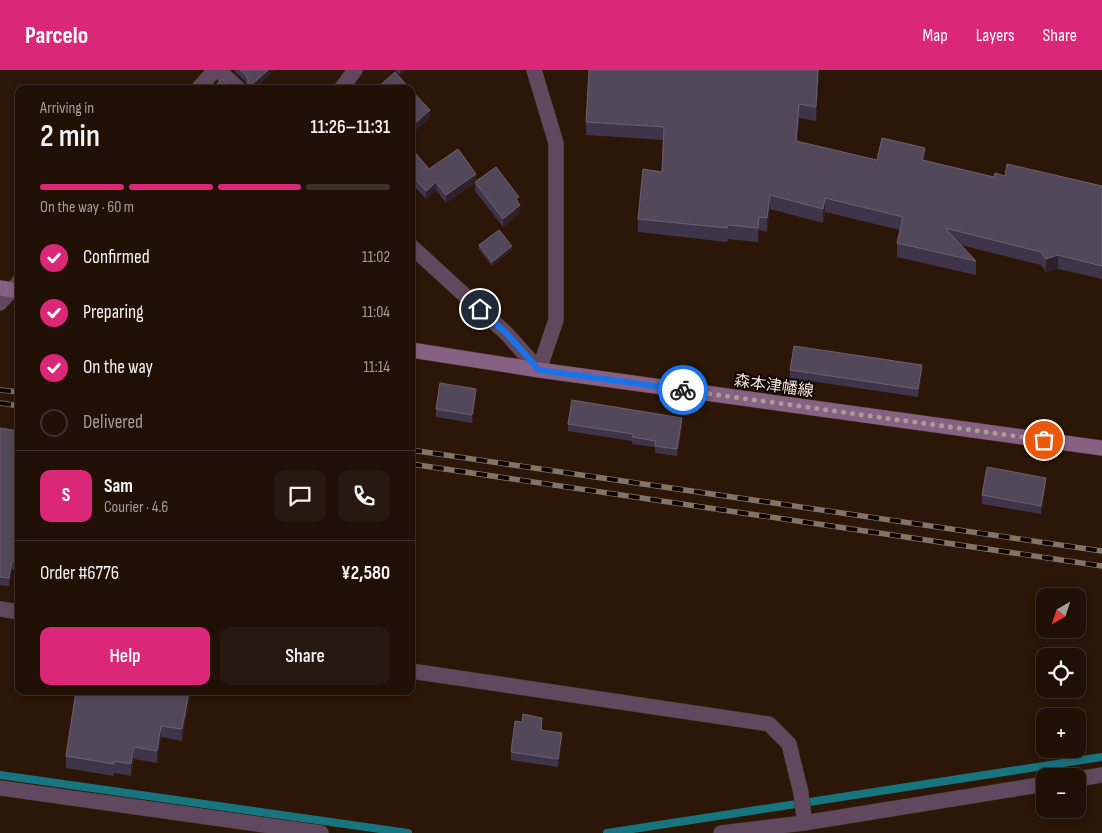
<!DOCTYPE html>
<meta charset="utf-8">
<style>
:root{--surface:#201006;--page:#281910;--text:#f1f3f6;--muted:#a29d9b;--line:#3d3028;--accent:#db2777}
body{margin:0;font-family:"Sofia Sans Condensed","Noto Sans JP",sans-serif;background:var(--page);color:var(--text);height:100vh;display:flex;flex-direction:column;font-size:19px;white-space:nowrap}
*{box-sizing:border-box;margin:0}
p{font-size:16px;color:var(--muted)}
.icon{flex:none;width:28px;height:28px;fill:none;stroke:currentColor;stroke-width:2;stroke-linecap:round;stroke-linejoin:round}
.map{position:relative;flex:1;overflow:hidden}
.side{position:absolute;left:15px;top:15px;width:400px;height:610px;display:flex;flex-direction:column;background:var(--surface);border-radius:10px;box-shadow:0 2px 8px #0003,0 0 0 1px var(--line)}
.side>*{flex:none}
.needle{width:32px;rotate:219deg}
.buttons{position:absolute;left:1036px;top:518px;display:grid;gap:10px}
.buttons a{display:grid;place-items:center;width:50px;height:50px;border-radius:10px;background:var(--surface);box-shadow:0 2px 8px #0003,0 0 0 1px var(--line);font-size:25px}
.pin{position:absolute;display:grid;place-items:center;width:42px;height:42px;color:#fff;margin:-21px;border:2px solid #fff;border-radius:50%;box-shadow:0 1px 5px #0007}
.courier{position:absolute;display:grid;place-items:center;width:50px;height:50px;margin:-25px;border:4px solid #1a73e8;border-radius:50%;background:#fff;color:#222;box-shadow:0 1px 6px #0007}
.summary em{font-style:normal;font-weight:600}
.summary div{display:flex;flex-direction:column-reverse}
.summary{display:flex;align-items:center;justify-content:space-between;height:85px;padding:0 25px}
h1{font-size:32px;font-weight:600;line-height:38px}
.bar{display:grid;grid-template-columns:repeat(4,1fr);gap:8px 5px;align-content:center;height:60px;padding:0 25px}
.bar i{height:6px;border-radius:4px;background:var(--line)}
.bar .active{background:var(--accent)}
.bar p{grid-column:span 4}
.line{display:flex;align-items:center;gap:12px;padding:0 25px;border-top:1px solid var(--line)}
.line div{flex:1}
.round{display:grid;place-items:center;flex:none;width:52px;height:52px;border-radius:10px;background:var(--page)}
ol{padding:0 25px;list-style:none}
li{display:flex;align-items:center;gap:15px;height:55px}
li p{margin-inline-start:auto}
li .icon{padding:5px;border-radius:50%;background:var(--accent);color:#fff;stroke-width:4}
li:last-child{color:var(--muted)}
li i{width:28px;height:28px;border:2px solid var(--line);border-radius:50%}
.cta{display:flex;gap:10px;margin-top:auto;padding:10px 25px}
.cta a{flex:1;height:58px;border-radius:10px;background:var(--accent);color:#fff;font-size:20px;font-weight:600;line-height:58px;text-align:center}
.cta a+a{background:var(--page);color:var(--text)}
header{display:flex;align-items:center;gap:30px;box-sizing:border-box;height:70px;padding:0 25px;background:var(--accent);color:#fff}
header strong{font-size:24px}
nav{display:flex;gap:28px;margin-inline-start:auto;font-size:18px}
.map>svg:first-child{display:block}
.lines{fill:none;stroke-linecap:round;stroke-linejoin:round}
.stream{stroke:#177580;stroke-width:8}
.street-casing{stroke:#473326;stroke-width:16}
.secondary-casing{stroke:#473326;stroke-width:16}
.street{stroke:#60485e;stroke-width:15}
.secondary{stroke:#876184;stroke-width:15}
.rail-casing{stroke:#857367;stroke-width:5.5}
.rail{stroke:#0c0502;stroke-width:4;stroke-dasharray:11;stroke-linecap:butt}
.wall{fill:#3f354a}
.shaded-wall{fill:#2f2129}
.building{fill:#52485a;stroke:#6b606e}
.done{stroke:#ad9c91;stroke-width:5;stroke-dasharray:0 9}
.route{stroke:#1a73e8;stroke-width:6}
.labels{text-anchor:middle;stroke-width:4;stroke-linejoin:round;paint-order:stroke}
.street-label{font-size:16px;fill:#f3e4db;stroke:#0c0502}
</style>
<header>
<strong>Parcelo</strong>
<nav><a>Map</a><a>Layers</a><a>Share</a></nav>
</header>
<div class="map">
<svg width="1102" height="763" viewBox="0 0 1102 763">
<rect width="100%" height="100%" fill="#2b1608"/>
<g class="lines">
<!-- stream -->
<g class="stream">
<polyline points="0,705 408,763"/>
<polyline points="607,763 1102,687"/>
</g>
<defs>
<g id="street">
<polyline points="218,0 239,19"/>
<polyline points="198,19 215,0"/>
<polyline points="341,19 355,0"/>
<polyline points="411,176 507,264 539,300 556,250 556,73 534,0"/>
<polyline points="0,233 19,212"/>
<polyline points="0,539 19,542"/>
<polyline points="411,601 769,654 789,674 801,723 804,747"/>
<polyline points="1078,709 1102,705"/>
<polyline points="0,718 321,763"/>
<polyline points="721,763 804,753 1045,714"/>
</g>
<g id="secondary">
<polyline points="0,218 19,221"/>
<polyline points="411,280 539,300 1102,378"/>
</g>
</defs>
<!-- street casing -->
<use href="#street" class="street-casing"/>
<!-- secondary casing -->
<use href="#secondary" class="secondary-casing"/>
<!-- street -->
<use href="#street" class="street"/>
<!-- secondary -->
<use href="#secondary" class="secondary"/>
<defs>
<g id="rail">
<polyline points="0,320 19,322"/>
<polyline points="0,333 19,336"/>
<polyline points="411,380 1102,481"/>
<polyline points="411,394 1102,496"/>
</g>
</defs>
<!-- rail casing -->
<use href="#rail" class="rail-casing"/>
<!-- rail -->
<use href="#rail" class="rail"/>
</g>
<!-- wall -->
<g class="wall">
<polygon points="235,0 275,0 247,15 246,12 235,2"/>
<polygon points="395,0 406,0 400,5"/>
<polygon points="742,0 819,0 816,51 799,48 797,71 877,90 925,90 994,107 1005,106 1102,116 1102,209 1058,199 1046,202 1041,195 961,175 976,191 976,205 897,187 897,173 900,160 825,142 823,153 770,139 767,162 759,160 758,172 728,169 727,172 638,162 638,149 662,102 663,70 586,65 586,52"/>
<polygon points="411,78 429,99 476,112 519,133 520,143 503,157 475,121 475,113 446,133 436,120 426,129 411,113"/>
<polygon points="479,175 512,180 492,196 479,179"/>
<polygon points="790,300 922,303 918,327 790,308"/>
<polygon points="476,327 472,353 436,347 436,339"/>
<polygon points="568,354 682,355 677,386 655,383 655,377 632,374 632,371 568,361"/>
<polygon points="0,358 19,361 19,500 12,499 9,516 0,515"/>
<polygon points="1046,416 1041,444 982,434 982,425"/>
<polygon points="191,621 182,671 161,667 157,693 134,689 131,706 114,703 114,706 66,698 66,686 134,624"/>
<polygon points="542,656 542,660 562,671 558,697 511,690 511,682"/>
</g>
<!-- shaded-wall -->
<g class="shaded-wall">
<polygon points="268,0 275,0 255,19 247,19"/>
<polygon points="402,0 406,0 400,5 400,1"/>
<polygon points="818,0 819,3 816,51 816,37"/>
<polygon points="799,34 799,48 796,85 796,71"/>
<polygon points="430,40 430,48 411,65 411,57"/>
<polygon points="925,78 925,92 922,90"/>
<polygon points="476,104 476,112 446,133 446,125"/>
<polygon points="436,112 436,120 426,129 426,121"/>
<polygon points="770,125 770,139 767,162 767,148"/>
<polygon points="825,128 825,142 823,153 823,139"/>
<polygon points="520,135 520,143 503,157 503,149"/>
<polygon points="759,147 759,160 758,172 758,158"/>
<polygon points="512,176 512,180 492,196 492,192"/>
<polygon points="1058,185 1058,199 1046,202 1046,189"/>
<polygon points="922,295 922,303 918,327 918,319"/>
<polygon points="476,319 476,327 472,353 472,345"/>
<polygon points="682,348 682,355 677,386 677,379"/>
<polygon points="1046,408 1046,416 1041,444 1041,436"/>
<polygon points="12,491 12,499 9,516 9,508"/>
<polygon points="189,621 191,621 182,671 182,659"/>
<polygon points="161,656 161,667 157,693 157,681"/>
<polygon points="562,663 562,671 558,697 558,689"/>
<polygon points="134,677 134,689 131,706 131,694"/>
</g>
<!-- building -->
<g class="building">
<polygon points="240,0 268,0 247,19 245,19 248,14 248,9 246,5"/>
<polygon points="589,0 818,0 816,37 799,34 796,71 877,90 882,68 925,78 922,90 994,107 995,103 1005,106 1007,94 1102,116 1102,196 1058,185 1046,189 1041,182 945,158 976,191 897,173 903,147 825,128 823,139 770,125 767,148 759,147 758,158 728,155 727,158 638,149 643,99 662,102 664,57 586,52"/>
<polygon points="395,2 410,19 376,19"/>
<polygon points="222,9 233,19 212,19"/>
<polygon points="411,20 430,40 411,57"/>
<polygon points="411,78 429,99 458,79 476,104 446,125 436,112 426,121 411,105"/>
<polygon points="496,97 519,127 516,129 520,135 503,149 475,112"/>
<polygon points="499,160 512,176 492,192 479,175"/>
<polygon points="794,276 922,295 918,319 790,300"/>
<polygon points="440,313 476,319 472,345 436,339"/>
<polygon points="572,330 682,348 677,379 655,376 656,371 632,367 633,364 568,354"/>
<polygon points="0,358 19,361 19,492 12,491 9,508 0,507"/>
<polygon points="987,397 1046,408 1041,436 982,425"/>
<polygon points="76,621 114,621 134,624 134,621 189,621 182,659 161,656 157,681 134,677 131,694 114,691 114,694 66,686"/>
<polygon points="523,644 542,648 541,660 562,663 558,689 511,682 515,651 522,652"/>
</g>
<g class="lines">
<!-- done -->
<polyline class="done" points="683,320 1044,370"/>
<!-- route -->
<polyline class="route" points="480,239 507,264 539,300 683,320"/>
</g>
<g class="labels">
<!-- street labels -->
<g class="street-label">
<text transform="translate(774 315) rotate(8)" y="6">森本津幡線</text>
</g>
</g>
</svg>
<div class="buttons">
<a><svg class="needle" viewBox="-14 -14 28 28"><path d="M0-13l5 13h-10z" fill="#e53935"/><path d="M0 13l5-13h-10z" fill="#a29d9b"/></svg></a>
<a><svg class="icon" aria-label="locate" viewBox="0 0 24 24"><circle cx="12" cy="12" r="6"/><path d="M12 2v4M12 18v4M2 12h4M18 12h4"/></svg></a>
<a>+</a>
<a>−</a>
</div>
<div class="pin" style="left:1044px;top:370px;background:#ea580c"><svg class="icon" aria-label="bag" viewBox="0 0 24 24"><path d="M5 8h14l-1 12H6zM9 8a3 3 0 0 1 6 0"/></svg></div>
<div class="pin" style="left:480px;top:239px;background:#1f2937"><svg class="icon" aria-label="home" viewBox="0 0 24 24"><path d="M3 11l9-7 9 7M6 9v11h12V9"/></svg></div>
<div class="courier" style="left:683px;top:320px"><svg class="icon" aria-label="bike" viewBox="0 0 24 24"><circle cx="6" cy="16" r="4"/><circle cx="18" cy="16" r="4"/><path d="M6 16l4-8h5l3 8M10 8l3 8H6M13 5h3"/></svg></div>
<section class="side">
<div class="summary"><div><h1>2 min</h1><p>Arriving in</p></div><em>11:26–11:31</em></div>
<div class="bar"><i class="active"></i><i class="active"></i><i class="active"></i><i></i><p>On the way · 60 m</p></div>
<ol>
<li><svg class="icon" aria-label="check" viewBox="0 0 24 24"><path d="M5 12l5 5 9-10"/></svg>Confirmed<p>11:02</p></li>
<li><svg class="icon" aria-label="check" viewBox="0 0 24 24"><path d="M5 12l5 5 9-10"/></svg>Preparing<p>11:04</p></li>
<li><svg class="icon" aria-label="check" viewBox="0 0 24 24"><path d="M5 12l5 5 9-10"/></svg>On the way<p>11:14</p></li>
<li><i></i>Delivered</li>
</ol>
<div class="line" style="height:90px"><b class="round" style="background:var(--accent);color:#fff">S</b><div><b>Sam</b><p>Courier · 4.6</p></div><a class="round"><svg class="icon" aria-label="chat" viewBox="0 0 24 24"><path d="M4 5h16v11H9l-5 4z"/></svg></a><a class="round"><svg class="icon" aria-label="phone" viewBox="0 0 24 24"><path d="M5 4h4l2 5-3 2q2 4 5 5l2-3 5 2v4C11 20 4 13 5 4z"/></svg></a></div>
<div class="line" style="height:65px"><div>Order #6776</div><b>¥2,580</b></div>
<div class="cta"><a>Help</a><a>Share</a></div>
</section>
</div>
